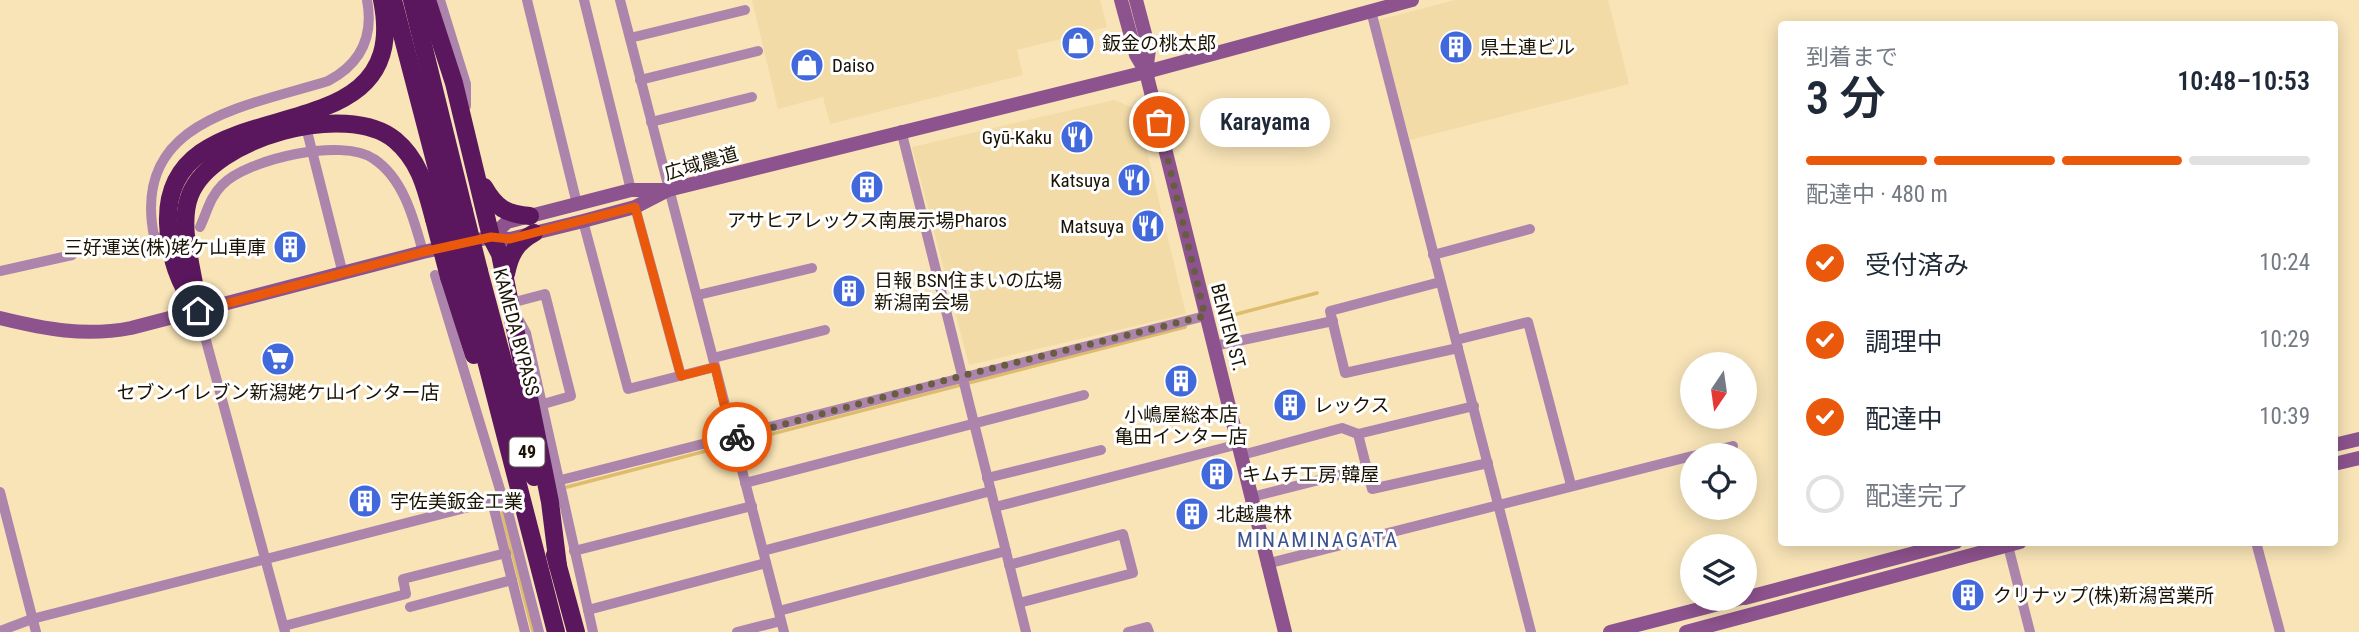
<!DOCTYPE html>
<html lang="ja">
<meta charset="utf-8">
<style>
:root{--surface:#fff;--page:#f2f2f3;--text:#1f2937;--muted:#747a83;--line:#e0e1e3;--accent:#ea580c}
body{margin:0;font-family:"Roboto Condensed","Noto Sans JP",sans-serif;background:var(--page);color:var(--text);height:100vh;display:flex;flex-direction:column;font-size:26px;white-space:nowrap}
*{box-sizing:border-box;margin:0}
p{font-size:23px;color:var(--muted)}
.icon{flex:none;width:38px;height:38px;fill:none;stroke:currentColor;stroke-width:2;stroke-linecap:round;stroke-linejoin:round}
.map{position:relative;flex:1;overflow:hidden}
.drawer{position:absolute;left:1778px;top:21px;width:560px;height:525px;display:flex;flex-direction:column;background:var(--surface);border-radius:7px;box-shadow:0 4px 18px #0003}
.drawer>*{flex:none}
.needle{width:46px;rotate:193deg}
.fabs{position:absolute;left:1680px;top:352px;display:grid;gap:14px}
.fabs a{display:grid;place-items:center;width:77px;height:77px;border-radius:50%;background:var(--surface);box-shadow:0 4px 18px #0003;font-size:35px}
.pin{position:absolute;display:grid;place-items:center;width:60px;height:60px;color:#fff;margin:-30px;border:4px solid #fff;border-radius:50%;box-shadow:0 2px 7px #0007}
.courier{position:absolute;display:grid;place-items:center;width:70px;height:70px;margin:-35px;border:5px solid #ea580c;border-radius:50%;background:#fff;color:#222;box-shadow:0 2px 9px #0007}
.bubble{position:absolute;height:49px;border-radius:24px;background:var(--surface);box-shadow:0 4px 18px #0003;font-size:23px;font-weight:600;line-height:49px;text-align:center}
.head em{font-style:normal;font-weight:600}
.head div{display:flex;flex-direction:column-reverse}
.head{display:flex;align-items:center;justify-content:space-between;height:119px;padding:0 28px}
h1{font-size:46px;font-weight:600;line-height:52px}
.bar{display:grid;grid-template-columns:repeat(4,1fr);gap:10px 7px;align-content:center;height:84px;padding:0 28px}
.bar i{height:9px;border-radius:5px;background:var(--line)}
.bar .selected{background:var(--accent)}
.bar p{grid-column:span 4}
ol{padding:0 28px;list-style:none}
li{display:flex;align-items:center;gap:21px;height:77px}
li p{margin-inline-start:auto}
li .icon{padding:7px;border-radius:50%;background:var(--accent);color:#fff;stroke-width:4}
li:last-child{color:var(--muted)}
li i{width:38px;height:38px;border:4px solid var(--line);border-radius:50%}
.map>svg:first-child{display:block}
.built{fill:#f2dba7}
.lines{fill:none;stroke-linecap:round;stroke-linejoin:round}
.stream{stroke:#debc6e;stroke-width:3.5}
.street{stroke:#ac84ac;stroke-width:10}
.secondary{stroke:#8d538e;stroke-width:14}
.highway{stroke:#5a175d;stroke-width:18}
.highway-bridge{stroke:#5a175d;stroke-width:18}
.done{stroke:#685d43;stroke-width:7;stroke-dasharray:0 12.6}
.route{stroke:#ea580c;stroke-width:9}
.labels{text-anchor:middle;stroke-width:6;stroke-linejoin:round;paint-order:stroke}
.shield{fill:#fff;stroke:#5f5a4f;stroke-width:2}
.shield-label{font-size:18px;font-weight:bold;fill:#1b1404}
.poi-label{font-size:19px;fill:#1b1404;stroke:#fff;text-anchor:start}
.street-label{font-size:19px;fill:#1b1404;stroke:#fff}
.neighbourhood-label{font-size:21px;letter-spacing:2px;fill:#3c538e;stroke:#fff}
</style>
<div class="map">
<svg width="2359" height="632" viewBox="0 0 2359 632">
<rect width="100%" height="100%" fill="#f8e4b7"/>
<!-- built -->
<g class="built">
<polygon points="752,0 1100,0 1107,27 1017,50 1023,75 830,124 823,97 778,109"/>
<polygon points="1455,0 1608,0 1629,84 1410,140 1378,20"/>
<polygon points="1114,100 1137,109 1186,314 969,365 912,147"/>
</g>
<g class="lines">
<!-- stream -->
<g class="stream">
<polyline points="1233,315 1317,293"/>
<polyline points="567,487 1185,327"/>
<polyline points="502,513 533,632"/>
</g>
<!-- street -->
<g class="street">
<polyline points="440,0 466,84 466,106"/>
<polyline points="527,0 577,204"/>
<polyline points="584,0 631,190"/>
<polyline points="620,0 784,632"/>
<polyline points="1371,11 1531,632"/>
<polyline points="630,38 745,10"/>
<polyline points="640,80 758,51"/>
<polyline points="651,122 752,97"/>
<polyline points="901,130 1026,632"/>
<polyline points="308,135 343,274"/>
<polyline points="635,207 681,376"/>
<polyline points="583,221 628,389 715,367"/>
<path d="M 200,227 C 207,212 210,197 222,185 C 247,159 343,137 374,159 C 404,179 414,220 423,252"/>
<path d="M 170,242 L 154,236 C 131,120 245,107 328,81 C 360,64 374,37 367,0"/>
<polyline points="1433,255 1530,229"/>
<polyline points="0,271 72,255"/>
<polyline points="435,275 501,493 494,509 525,632"/>
<polyline points="1440,282 1330,311 1345,373 1458,348"/>
<polyline points="698,295 812,268"/>
<polyline points="512,306 511,303 545,294 571,396 540,405"/>
<polyline points="198,311 285,632"/>
<polyline points="519,320 526,333 593,632"/>
<polyline points="1456,340 1528,322 1571,485"/>
<polyline points="1214,346 1333,321"/>
<polyline points="713,358 825,330"/>
<polyline points="1474,406 1358,434 1372,489 1488,463"/>
<polyline points="1242,455 1342,428 1358,434"/>
<polyline points="1696,455 1733,446"/>
<polyline points="987,478 1101,450"/>
<polyline points="557,481 1205,316"/>
<polyline points="745,483 1084,395"/>
<polyline points="0,492 36,632"/>
<polyline points="1252,497 1367,468"/>
<polyline points="995,507 1239,444"/>
<polyline points="2007,542 2030,632"/>
<polyline points="2256,542 2280,632"/>
<polyline points="574,551 752,506"/>
<polyline points="763,551 991,491"/>
<polyline points="1266,564 1692,456"/>
<polyline points="1009,565 1123,534 1133,573 1019,603"/>
<polyline points="410,607 512,580"/>
<polyline points="588,610 766,563"/>
<polyline points="779,611 1006,551"/>
<polyline points="284,626 406,594 403,579 506,553"/>
<polyline points="0,631 32,619 496,500 507,508 539,632"/>
<polyline points="737,632 781,621"/>
<polyline points="1128,632 1147,627 1149,632"/>
</g>
<!-- secondary -->
<g class="secondary">
<polyline points="1121,0 1136,55 1146,72 1285,632"/>
<polyline points="1136,0 1149,49 1146,72"/>
<polyline points="491,237 507,222 631,190 665,190"/>
<path d="M 0,318 C 45,329 85,337 131,328 L 423,252 L 491,237 L 510,239 L 583,221 L 635,207 L 668,190 L 1146,72 L 1412,0"/>
<polyline points="2334,445 2359,439"/>
<polyline points="2334,464 2359,458"/>
<polyline points="1745,598 1956,542"/>
<polyline points="1610,632 1742,598"/>
<polyline points="1686,632 2020,542"/>
</g>
<!-- highway -->
<g class="highway">
<polyline points="393,0 449,215"/>
<polyline points="412,0 464,211"/>
<polyline points="427,0 454,83 491,237 500,254 550,502 558,566"/>
<path d="M 484,187 C 496,208 506,214 530,216"/>
<polyline points="479,271 534,477"/>
<path d="M 506,274 C 510,254 516,243 534,233"/>
<polyline points="464,275 556,632"/>
<polyline points="449,277 474,355"/>
<path d="M 198,310 C 195,274 177,228 190,195 C 212,138 347,100 395,140 C 420,161 426,189 434,219"/>
<path d="M 198,311 C 178,282 170,259 168,223 C 163,78 416,167 382,0"/>
<polyline points="555,555 576,632"/>
</g>
<!-- highway-bridge -->
<g class="highway-bridge">
<polyline points="464,211 479,271"/>
<polyline points="449,215 464,275"/>
<polyline points="434,219 449,277"/>
</g>
</g>
<g class="lines">
<!-- done -->
<polyline class="done" points="737,437 961,376 1205,316 1159,122"/>
<!-- route -->
<polyline class="route" points="198,311 423,252 491,237 510,239 635,207 681,376 715,367 732,438 737,437"/>
</g>
<!-- icons -->
<defs>
<symbol id="shop-disc" viewBox="-11 -11 22 22"><circle r="9.5" fill="#4269dc" stroke="#fff"/><path d="M-5-2.5h2.3a2.7 3.5 0 0 1 5.4 0H5L5.5 6h-11ZM-1.5-2.5h3a1.5 2.3 0 0 0-3 0Z" fill="#fff"/></symbol>
<symbol id="building-disc" viewBox="-11 -11 22 22"><circle r="9.5" fill="#4269dc" stroke="#fff"/><path d="M-4-6H4V6H1V3H-1V6H-4ZM-2.5-4.3h1.7v1.8h-1.7ZM.8-4.3h1.7v1.8H.8ZM-2.5-1h1.7V.8h-1.7ZM.8-1h1.7V.8H.8Z" fill="#fff"/></symbol>
<symbol id="restaurant-disc" viewBox="-11 -11 22 22"><circle r="9.5" fill="#4269dc" stroke="#fff"/><path d="M-5-6h1v4h1v-4h1v4h1v-4h1v5L-1.5 .5V6h-2V.5L-5-1ZM5-6V6H3V1.5H1.5Q1.5-4 5-6Z" fill="#fff"/></symbol>
<symbol id="supermarket-disc" viewBox="-11 -11 22 22"><circle r="9.5" fill="#4269dc" stroke="#fff"/><path d="M-6-5.5h2.5l.6 2H6L4.5 2H-2.5L-4.4-4H-6ZM-1.5 3.2a1.3 1.3 0 1 0 .1 0ZM3 3.2a1.3 1.3 0 1 0 .1 0Z" fill="#fff"/></symbol>
</defs>
<g fill-rule="evenodd">
<use href="#shop-disc" x="1059" y="24" width="38" height="38"/>
<use href="#building-disc" x="1437" y="28" width="38" height="38"/>
<use href="#shop-disc" x="788" y="46" width="38" height="38"/>
<use href="#restaurant-disc" x="1058" y="118" width="38" height="38"/>
<use href="#restaurant-disc" x="1115" y="161" width="38" height="38"/>
<use href="#building-disc" x="848" y="168" width="38" height="38"/>
<use href="#restaurant-disc" x="1129" y="207" width="38" height="38"/>
<use href="#building-disc" x="271" y="228" width="38" height="38"/>
<use href="#building-disc" x="830" y="272" width="38" height="38"/>
<use href="#supermarket-disc" x="259" y="340" width="38" height="38"/>
<use href="#building-disc" x="1162" y="362" width="38" height="38"/>
<use href="#building-disc" x="1271" y="386" width="38" height="38"/>
<use href="#building-disc" x="1198" y="455" width="38" height="38"/>
<use href="#building-disc" x="346" y="482" width="38" height="38"/>
<use href="#building-disc" x="1173" y="495" width="38" height="38"/>
<use href="#building-disc" x="1949" y="576" width="38" height="38"/>
</g>
<g class="labels">
<!-- shield labels -->
<rect class="shield" x="509.5" y="437.5" width="35" height="29" rx="5"/>
<g class="shield-label">
<text x="527" y="458">49</text>
</g>
<!-- poi labels -->
<g class="poi-label">
<text x="1102" y="50">鈑金の桃太郎</text>
<text x="1480" y="54">県土連ビル</text>
<text x="832" y="72">Daiso</text>
<text x="1052" y="144" text-anchor="end">Gyū-Kaku</text>
<text x="1110" y="187" text-anchor="end">Katsuya</text>
<text x="867" y="227" text-anchor="middle">アサヒアレックス南展示場Pharos</text>
<text x="1124" y="233" text-anchor="end">Matsuya</text>
<text x="266" y="254" text-anchor="end">三好運送(株)姥ケ山車庫</text>
<text x="874" y="287">日報 BSN住まいの広場<tspan x="874" dy="22">新潟南会場</tspan></text>
<text x="278" y="399" text-anchor="middle">セブンイレブン新潟姥ケ山インター店</text>
<text x="1314" y="412">レックス</text>
<text x="1181" y="421" text-anchor="middle">小嶋屋総本店<tspan x="1181" dy="22">亀田インター店</tspan></text>
<text x="1242" y="481">キムチ工房 韓屋</text>
<text x="390" y="508">宇佐美鈑金工業</text>
<text x="1216" y="521">北越農林</text>
<text x="1993" y="602">クリナップ(株)新潟営業所</text>
</g>
<!-- street labels -->
<g class="street-label">
<text transform="translate(701 163) rotate(-16)" y="7">広域農道</text>
<text transform="translate(1229 327) rotate(75)" y="7">BENTEN ST.</text>
<text transform="translate(517 332) rotate(75)" y="7">KAMEDA BYPASS</text>
</g>
<!-- neighbourhood labels -->
<g class="neighbourhood-label">
<text x="1318" y="547">MINAMINAGATA</text>
</g>
</g>
</svg>
<div class="fabs">
<a><svg class="needle" viewBox="-14 -14 28 28"><path d="M0-13l5 13h-10z" fill="#e53935"/><path d="M0 13l5-13h-10z" fill="#747a83"/></svg></a>
<a><svg class="icon" aria-label="locate" viewBox="0 0 24 24"><circle cx="12" cy="12" r="6"/><path d="M12 2v4M12 18v4M2 12h4M18 12h4"/></svg></a>
<a><svg class="icon" aria-label="layers" viewBox="0 0 24 24"><path d="M12 4l9 5-9 5-9-5zM3 14l9 5 9-5"/></svg></a>
</div>
<div class="pin" style="left:1159px;top:122px;background:#ea580c"><svg class="icon" aria-label="bag" viewBox="0 0 24 24"><path d="M5 8h14l-1 12H6zM9 8a3 3 0 0 1 6 0"/></svg></div>
<div class="pin" style="left:198px;top:311px;background:#1f2937"><svg class="icon" aria-label="home" viewBox="0 0 24 24"><path d="M3 11l9-7 9 7M6 9v11h12V9"/></svg></div>
<div class="courier" style="left:737px;top:437px"><svg class="icon" aria-label="bike" viewBox="0 0 24 24"><circle cx="6" cy="16" r="4"/><circle cx="18" cy="16" r="4"/><path d="M6 16l4-8h5l3 8M10 8l3 8H6M13 5h3"/></svg></div>
<div class="bubble" style="left:1200px;top:98px;width:130px">Karayama</div>
<section class="drawer">
<div class="head"><div><h1>3 分</h1><p>到着まで</p></div><em>10:48–10:53</em></div>
<div class="bar"><i class="selected"></i><i class="selected"></i><i class="selected"></i><i></i><p>配達中 · 480 m</p></div>
<ol>
<li><svg class="icon" aria-label="check" viewBox="0 0 24 24"><path d="M5 12l5 5 9-10"/></svg>受付済み<p>10:24</p></li>
<li><svg class="icon" aria-label="check" viewBox="0 0 24 24"><path d="M5 12l5 5 9-10"/></svg>調理中<p>10:29</p></li>
<li><svg class="icon" aria-label="check" viewBox="0 0 24 24"><path d="M5 12l5 5 9-10"/></svg>配達中<p>10:39</p></li>
<li><i></i>配達完了</li>
</ol>
</section>
</div>
